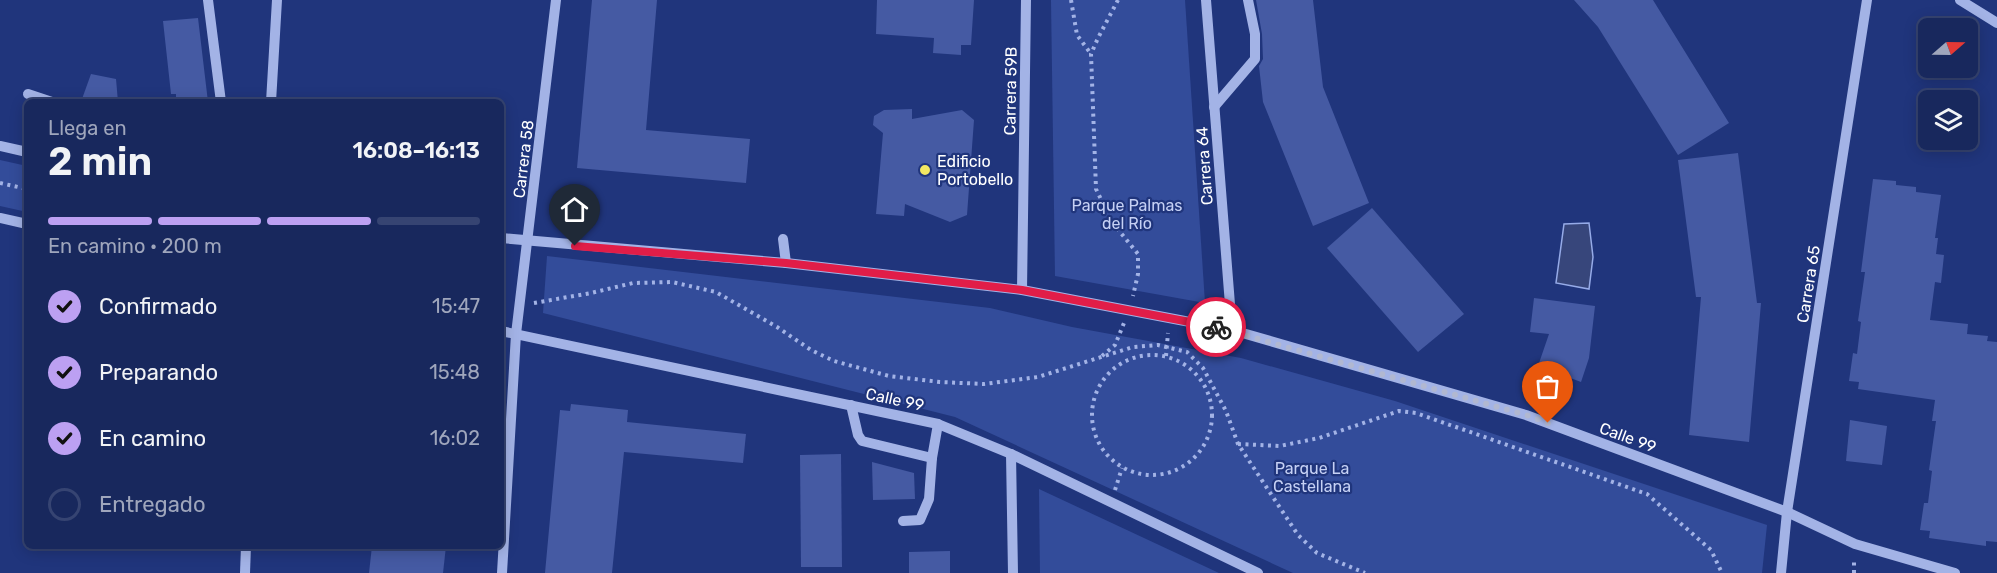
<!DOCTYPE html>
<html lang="es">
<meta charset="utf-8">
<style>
:root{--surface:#18285d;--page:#253466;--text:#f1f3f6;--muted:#9fa6bc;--line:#364472;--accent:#bca0f2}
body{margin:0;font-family:Rubik,sans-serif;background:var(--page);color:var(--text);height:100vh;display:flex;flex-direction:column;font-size:22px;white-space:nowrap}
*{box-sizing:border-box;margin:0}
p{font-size:20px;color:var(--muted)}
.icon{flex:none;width:33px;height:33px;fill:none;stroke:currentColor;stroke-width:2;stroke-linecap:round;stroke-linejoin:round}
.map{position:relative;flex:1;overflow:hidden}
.drawer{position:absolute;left:24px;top:99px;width:480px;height:450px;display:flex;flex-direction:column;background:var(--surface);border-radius:9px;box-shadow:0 3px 15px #0003,0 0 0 2px var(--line)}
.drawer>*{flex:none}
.needle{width:39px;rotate:70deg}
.controls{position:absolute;left:1918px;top:18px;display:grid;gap:12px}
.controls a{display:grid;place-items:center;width:60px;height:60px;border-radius:9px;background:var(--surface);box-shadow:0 3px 15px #0003,0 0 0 2px var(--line);font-size:30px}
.pin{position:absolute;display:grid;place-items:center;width:51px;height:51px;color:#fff;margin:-62px -26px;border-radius:50% 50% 50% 0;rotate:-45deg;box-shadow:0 0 6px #0007}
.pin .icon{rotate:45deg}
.courier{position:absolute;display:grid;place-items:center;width:60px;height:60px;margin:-30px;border:4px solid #e11d48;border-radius:50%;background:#fff;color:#222;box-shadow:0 2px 8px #0007}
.summary em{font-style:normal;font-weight:600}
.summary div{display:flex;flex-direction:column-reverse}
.summary{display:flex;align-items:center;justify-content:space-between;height:102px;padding:0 24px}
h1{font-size:39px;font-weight:600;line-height:45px}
.bar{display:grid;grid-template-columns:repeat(4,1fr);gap:9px 6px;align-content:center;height:72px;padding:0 24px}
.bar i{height:8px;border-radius:4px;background:var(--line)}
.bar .selected{background:var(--accent)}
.bar p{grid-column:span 4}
ol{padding:0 24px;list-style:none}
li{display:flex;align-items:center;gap:18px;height:66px}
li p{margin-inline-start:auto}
li .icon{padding:6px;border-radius:50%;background:var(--accent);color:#111;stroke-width:4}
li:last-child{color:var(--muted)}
li i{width:33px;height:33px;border:3px solid var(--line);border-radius:50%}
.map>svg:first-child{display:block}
.green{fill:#334c9a}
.water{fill:#37467b;stroke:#96abe8;stroke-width:1.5}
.building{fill:#455aa3}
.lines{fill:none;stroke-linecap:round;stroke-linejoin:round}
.path{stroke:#a3b3e6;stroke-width:4;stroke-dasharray:3 4.5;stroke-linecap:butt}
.minor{stroke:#a3b3e6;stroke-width:10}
.done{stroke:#b1b8d1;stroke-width:6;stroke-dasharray:0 10.8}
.route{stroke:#e11d48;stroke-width:8}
.poi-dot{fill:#f3e863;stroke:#20357c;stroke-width:2}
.labels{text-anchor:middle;stroke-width:4.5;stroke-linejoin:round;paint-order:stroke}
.street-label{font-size:16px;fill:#fff;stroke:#20357c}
.poi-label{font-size:16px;fill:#fff;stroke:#20357c;text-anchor:start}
.park-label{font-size:16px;fill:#c6d1f5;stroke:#20357c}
</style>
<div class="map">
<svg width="1997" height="573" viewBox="0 0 1997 573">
<rect width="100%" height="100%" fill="#20357c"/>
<!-- green -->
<g class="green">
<polygon points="1051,0 1185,0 1205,303 1055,276"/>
<polygon points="0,160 27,166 27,212 0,206"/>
<polygon points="547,256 990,308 1072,327 1241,358 1395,401 1767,525 1762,573 1293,573 955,417 543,313"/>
<polygon points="1039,489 1219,573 1040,573"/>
</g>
<!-- water -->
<polygon class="water" points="1589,223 1593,257 1589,289 1556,283 1564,224"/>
<!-- building -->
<g class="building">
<polygon points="592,0 657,0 646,130 750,139 746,183 577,168"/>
<polygon points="877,0 974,0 971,45 961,45 961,55 933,53 934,38 876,34"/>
<polygon points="1256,0 1313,0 1323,87 1369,203 1313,226 1263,102 1259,66 1263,59 1262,34"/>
<polygon points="1574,0 1653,0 1729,123 1678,155 1598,27"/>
<polygon points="198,18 208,102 176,102 176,94 171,94 163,21"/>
<polygon points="91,74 116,79 118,102 93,102 82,99"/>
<polygon points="912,109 912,119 962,110 974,120 967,215 950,222 905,204 904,216 876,214 883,133 873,125 874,116 884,110"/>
<polygon points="1738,153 1757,303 1761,303 1749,442 1689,435 1701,297 1696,297 1678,160"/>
<polygon points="1873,179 1896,181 1896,185 1916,187 1916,192 1941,195 1935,238 1938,238 1936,254 1944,255 1941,283 1935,282 1930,320 1968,324 1967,334 1988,336 1987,341 1997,342 1997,542 1986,541 1986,546 1929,538 1930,531 1920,530 1924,503 1928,503 1932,471 1929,470 1936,421 1932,421 1935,400 1858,389 1859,382 1849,381 1853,353 1857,354 1861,322 1858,321 1865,272 1861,272"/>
<polygon points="1372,208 1464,314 1418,352 1327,248"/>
<polygon points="1534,298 1595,306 1589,358 1581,382 1538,366 1549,334 1530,332"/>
<polygon points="571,404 628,410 627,422 746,434 743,463 624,452 612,573 545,573 560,410 570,411"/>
<polygon points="1850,420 1887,426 1882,465 1846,461"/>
<polygon points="841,454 842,567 801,567 800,455"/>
<polygon points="872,462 914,473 915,499 873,500"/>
<polygon points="372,546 446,546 443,573 369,573"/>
<polygon points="950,551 950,573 909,573 909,552"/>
</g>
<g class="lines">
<!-- path -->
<g class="path">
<polyline points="1071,0 1077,35 1091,54"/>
<polyline points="1118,0 1098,38 1091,54 1096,189 1112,222 1138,254 1138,274 1133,296"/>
<polyline points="0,183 27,189"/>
<polyline points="534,303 591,293 633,283 672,282 716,292 777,327 811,350 834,361 889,376 940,382 984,384 1038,377 1133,347 1158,345 1187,352 1203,368 1226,411 1238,444 1298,535 1317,553 1365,573"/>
<circle cx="1152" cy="415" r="60"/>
<polyline points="1102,356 1115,345 1124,323"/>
<polyline points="1166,356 1168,333"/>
<polyline points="1238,444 1280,446 1319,438 1399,411 1416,413 1647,494 1711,550 1722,573"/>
<polyline points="1115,490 1122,468"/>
<polyline points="1854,573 1854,560"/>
</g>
<!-- minor -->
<g class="minor">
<polyline points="208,0 221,102"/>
<polyline points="1206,0 1232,330"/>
<polyline points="1960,0 1997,23"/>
<polyline points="28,94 52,102"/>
<polyline points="271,102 277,0"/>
<polyline points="1214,107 1255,59 1255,34 1248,0"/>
<polyline points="0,146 27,152"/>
<polyline points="0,218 27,224"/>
<polyline points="501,238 786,263 1022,290 1232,330 1526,415 1787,512 1855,544 1955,573"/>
<polyline points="783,239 786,263"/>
<polyline points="1022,290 1026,0"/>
<polyline points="501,331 938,424 1011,454 1258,573"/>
<polyline points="851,405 858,435 862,441 932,458"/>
<polyline points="1011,454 1013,573"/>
<polyline points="903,521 920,520 929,499 932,458 938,424"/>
<polyline points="245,573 246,546"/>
<polyline points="502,573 516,334 556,0"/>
<polyline points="1781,573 1787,512 1867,0"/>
</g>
</g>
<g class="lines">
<!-- done -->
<polyline class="done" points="1216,327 1526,415 1548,423"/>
<!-- route -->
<polyline class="route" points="575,246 786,263 1022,290 1216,327"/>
</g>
<!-- markers -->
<circle class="poi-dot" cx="925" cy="170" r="6"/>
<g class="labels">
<!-- street labels -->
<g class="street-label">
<text transform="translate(1010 91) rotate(-89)" y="6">Carrera 59B</text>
<text transform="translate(523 159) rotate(-83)" y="6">Carrera 58</text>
<text transform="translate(1204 166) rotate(-94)" y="6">Carrera 64</text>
<text transform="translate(1808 284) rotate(-81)" y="6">Carrera 65</text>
<text transform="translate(895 399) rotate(12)" y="6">Calle 99</text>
<text transform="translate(1628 437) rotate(20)" y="6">Calle 99</text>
</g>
<!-- poi labels -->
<g class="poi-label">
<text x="937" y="167">Edificio<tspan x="937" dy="18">Portobello</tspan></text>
</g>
<!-- park labels -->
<g class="park-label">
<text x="1127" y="211">Parque Palmas<tspan x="1127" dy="18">del Río</tspan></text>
<text x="1312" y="474">Parque La<tspan x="1312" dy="18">Castellana</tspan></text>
</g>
</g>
</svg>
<div class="controls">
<a><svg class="needle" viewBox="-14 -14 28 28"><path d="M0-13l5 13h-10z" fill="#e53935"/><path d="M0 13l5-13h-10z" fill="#9fa6bc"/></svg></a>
<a><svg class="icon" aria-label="layers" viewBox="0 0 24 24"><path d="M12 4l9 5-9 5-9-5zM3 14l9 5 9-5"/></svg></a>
</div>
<div class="pin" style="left:1548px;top:423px;background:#ea580c"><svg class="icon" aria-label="bag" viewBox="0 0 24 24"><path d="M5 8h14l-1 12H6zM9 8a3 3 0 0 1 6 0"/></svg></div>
<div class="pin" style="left:575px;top:246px;background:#1f2937"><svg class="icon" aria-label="home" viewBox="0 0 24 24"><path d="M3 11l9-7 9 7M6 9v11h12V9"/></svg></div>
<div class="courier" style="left:1216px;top:327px"><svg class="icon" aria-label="bike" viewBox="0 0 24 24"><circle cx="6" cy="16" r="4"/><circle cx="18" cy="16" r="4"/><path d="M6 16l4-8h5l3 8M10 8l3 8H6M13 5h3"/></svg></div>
<section class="drawer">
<div class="summary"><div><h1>2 min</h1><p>Llega en</p></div><em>16:08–16:13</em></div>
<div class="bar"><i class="selected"></i><i class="selected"></i><i class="selected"></i><i></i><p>En camino · 200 m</p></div>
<ol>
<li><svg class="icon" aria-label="check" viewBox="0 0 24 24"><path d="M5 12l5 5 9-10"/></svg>Confirmado<p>15:47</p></li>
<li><svg class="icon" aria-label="check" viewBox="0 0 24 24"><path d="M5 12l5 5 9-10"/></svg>Preparando<p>15:48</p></li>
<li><svg class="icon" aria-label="check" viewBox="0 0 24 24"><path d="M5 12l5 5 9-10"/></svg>En camino<p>16:02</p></li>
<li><i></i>Entregado</li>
</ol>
</section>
</div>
